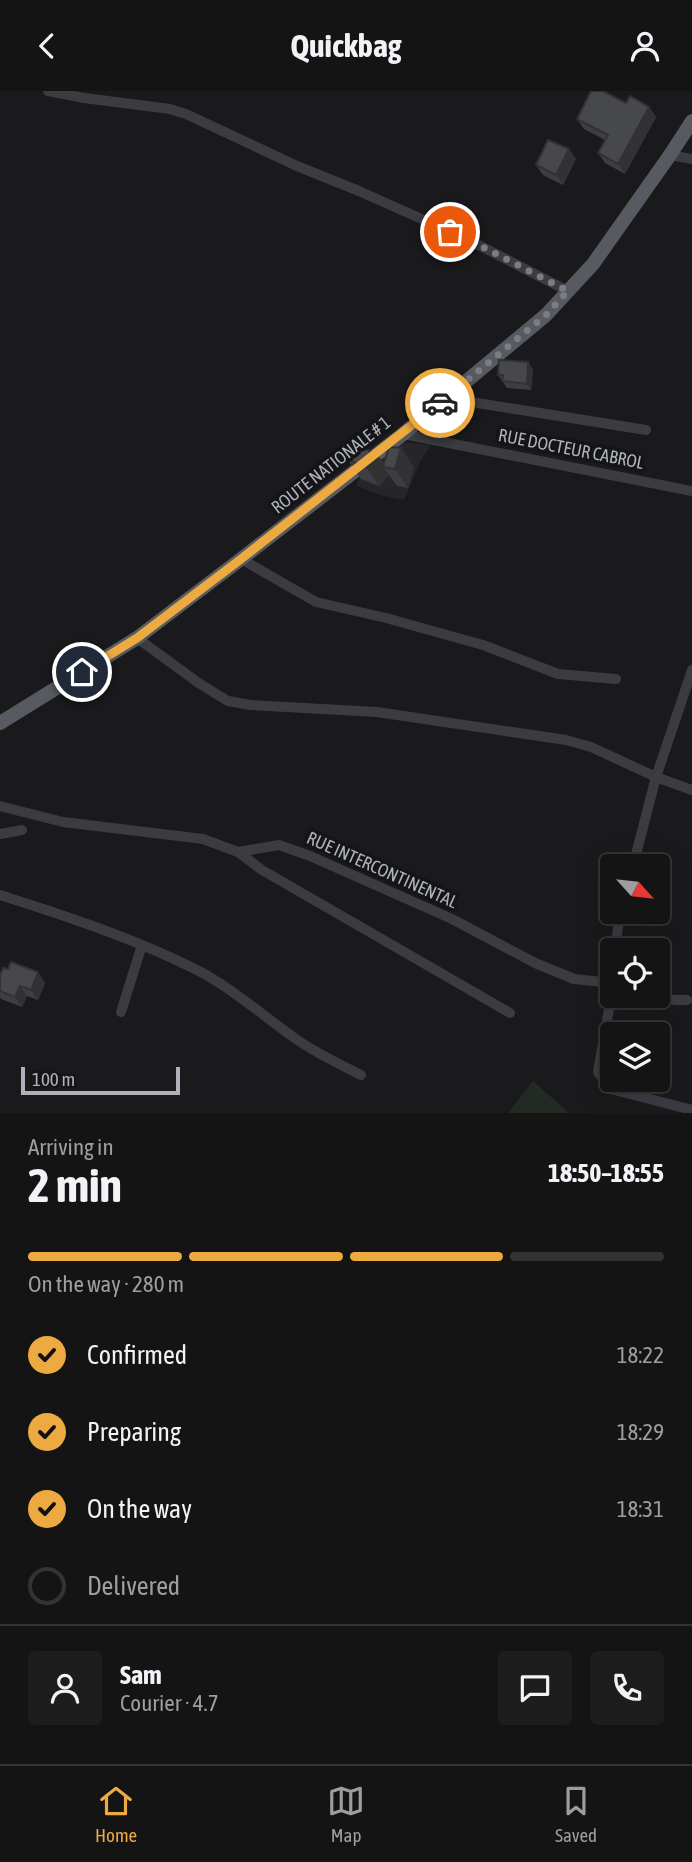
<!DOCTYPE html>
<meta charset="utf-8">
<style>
:root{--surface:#141415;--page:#1d1d1e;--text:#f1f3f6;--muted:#9d9ea0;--line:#333334;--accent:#edaa41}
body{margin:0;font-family:"Asap Condensed",sans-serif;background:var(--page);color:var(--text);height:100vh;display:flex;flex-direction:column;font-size:26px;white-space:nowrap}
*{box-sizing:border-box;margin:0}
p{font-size:23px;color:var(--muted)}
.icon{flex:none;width:38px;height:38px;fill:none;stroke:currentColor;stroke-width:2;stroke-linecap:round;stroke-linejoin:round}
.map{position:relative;height:1022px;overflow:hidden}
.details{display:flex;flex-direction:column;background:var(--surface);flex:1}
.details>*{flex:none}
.needle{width:46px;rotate:117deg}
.tools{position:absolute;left:600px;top:763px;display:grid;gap:14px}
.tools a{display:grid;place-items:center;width:70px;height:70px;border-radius:7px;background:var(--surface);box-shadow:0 7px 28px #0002,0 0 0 2px var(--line);font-size:35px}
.scale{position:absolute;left:21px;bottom:18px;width:159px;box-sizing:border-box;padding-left:7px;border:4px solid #adb2bb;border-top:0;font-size:19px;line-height:24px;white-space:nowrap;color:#adb2bb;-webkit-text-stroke:5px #151517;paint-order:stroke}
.pin{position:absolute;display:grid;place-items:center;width:60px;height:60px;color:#fff;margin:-30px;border:4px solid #fff;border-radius:50%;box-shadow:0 2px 7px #0007}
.courier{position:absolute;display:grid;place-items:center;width:70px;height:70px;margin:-35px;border:5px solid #edaa41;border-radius:50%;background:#fff;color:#222;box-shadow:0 2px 9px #0007}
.summary em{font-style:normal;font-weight:700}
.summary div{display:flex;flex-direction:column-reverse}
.summary{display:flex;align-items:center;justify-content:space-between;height:119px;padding:0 28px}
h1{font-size:46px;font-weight:700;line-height:52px}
.bar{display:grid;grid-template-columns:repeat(4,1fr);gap:10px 7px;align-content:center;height:84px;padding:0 28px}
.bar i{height:9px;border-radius:5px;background:var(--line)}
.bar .current{background:var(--accent)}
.bar p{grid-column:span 4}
.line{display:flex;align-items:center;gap:18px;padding:0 28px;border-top:2px solid var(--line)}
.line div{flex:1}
.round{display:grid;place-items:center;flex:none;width:74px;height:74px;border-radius:7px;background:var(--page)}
ol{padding:0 28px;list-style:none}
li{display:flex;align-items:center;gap:21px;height:77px}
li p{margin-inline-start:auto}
li .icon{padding:7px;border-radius:50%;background:var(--accent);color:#111;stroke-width:4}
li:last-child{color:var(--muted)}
li i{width:38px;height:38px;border:4px solid var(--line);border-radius:50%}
header{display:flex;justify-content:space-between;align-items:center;height:91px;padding:0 28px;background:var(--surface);font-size:32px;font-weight:700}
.dock{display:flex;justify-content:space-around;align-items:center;height:98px;border-top:2px solid var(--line);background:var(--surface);font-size:19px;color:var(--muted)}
.dock a{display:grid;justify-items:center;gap:4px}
.dock .current{color:var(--accent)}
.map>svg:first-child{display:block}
.built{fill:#262629}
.green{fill:#222a23}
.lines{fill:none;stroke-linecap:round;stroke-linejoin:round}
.minor{stroke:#3b3c41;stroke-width:10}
.major{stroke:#575a60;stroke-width:14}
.wall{fill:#3d3e41}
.shaded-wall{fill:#323235}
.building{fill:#47484c;stroke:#323235;stroke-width:2}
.done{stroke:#7a7d83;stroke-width:7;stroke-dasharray:0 12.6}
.route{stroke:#edaa41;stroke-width:9}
.labels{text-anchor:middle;stroke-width:7;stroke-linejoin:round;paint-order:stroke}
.street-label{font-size:18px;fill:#adb2bb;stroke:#151517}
</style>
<header><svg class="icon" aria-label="back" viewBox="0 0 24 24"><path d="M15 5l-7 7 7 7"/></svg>Quickbag<svg class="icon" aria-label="person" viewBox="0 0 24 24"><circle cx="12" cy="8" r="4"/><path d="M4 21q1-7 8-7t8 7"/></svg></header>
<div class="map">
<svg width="692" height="1022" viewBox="0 0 692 1022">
<rect width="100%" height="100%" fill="#1a1a1c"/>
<!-- built -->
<polygon class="built" points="400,351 431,354 420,371 404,409 383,405 357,395 357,391 360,385"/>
<!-- green -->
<polygon class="green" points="533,990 569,1022 508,1022"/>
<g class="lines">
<!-- minor -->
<g class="minor">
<polyline points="48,0 84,7 170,18 186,23 297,75 359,100 473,151 568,200"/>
<polyline points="670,64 692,68"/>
<polyline points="446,307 646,339"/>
<polyline points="403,343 692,400"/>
<polyline points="241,468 316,511 386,527 483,554 558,583 616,588"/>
<polyline points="137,547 200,593 228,610 250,614 377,621 566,649 591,656 656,686 692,699"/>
<polyline points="0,715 63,731 203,748 238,761 279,754 310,765 452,828 535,872 574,888 612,892"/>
<polyline points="0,743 22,739"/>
<polyline points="238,761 262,779 510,922"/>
<polyline points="633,775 656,686 692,579"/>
<path d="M 0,804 C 66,825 133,847 195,878 C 231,896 262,924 296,948 C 316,962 339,973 361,984"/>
<polyline points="615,859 620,821"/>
<polyline points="612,897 611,891 612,876"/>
<polyline points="612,901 598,981 611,998 692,1019"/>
<polyline points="658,905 674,909 687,909"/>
<polyline points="121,921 142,854"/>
</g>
<!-- major -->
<polyline class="major" points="0,632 137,547 241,468 403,343 546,224 593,173 670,64 692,30"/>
</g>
<!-- wall -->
<g class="wall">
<polygon points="626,12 649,16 656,26 625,83 605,72 598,62 605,49 584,38 577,28"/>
<polygon points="576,68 563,94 543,84 536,74"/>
<polygon points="533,278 531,299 507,297 498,284"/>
<polygon points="401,357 414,377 408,397 397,395 389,384 379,395 361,388 348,369 377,363 384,373"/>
<polygon points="8,878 38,881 45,892 38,909 27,905 22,916 1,908 0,906 0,884"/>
</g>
<!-- shaded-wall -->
<g class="shaded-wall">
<polygon points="649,16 656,26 625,83 618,73"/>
<polygon points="569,58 576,68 563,94 556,84"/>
<polygon points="528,271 533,278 531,299 527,293"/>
<polygon points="401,357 414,377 408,397 395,378"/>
<polygon points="377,363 387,377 383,376 389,384 379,395 366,376"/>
<polygon points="38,881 45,892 38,909 31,899"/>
<polygon points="20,895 27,905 22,916 15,906"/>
</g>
<!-- building -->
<g class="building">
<polygon points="591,0 603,0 626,12 630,5 649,16 618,73 598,62 608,44 577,28"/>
<polygon points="548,49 569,58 556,84 536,74"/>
<polygon points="499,269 528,271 527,293 502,290 503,284 498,284"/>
<polygon points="389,356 401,357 395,378 383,376"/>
<polygon points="363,357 377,363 366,376 348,369"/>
<polygon points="11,871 38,881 31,899 20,895 15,906 0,900 0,884 3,877 8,878"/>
</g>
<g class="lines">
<!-- done -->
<polyline class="done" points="440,312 546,224 568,200 473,151 450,141"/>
<!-- route -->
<polyline class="route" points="82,581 137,547 241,468 440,312"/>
</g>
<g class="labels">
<!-- street labels -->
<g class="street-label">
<text transform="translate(571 358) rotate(11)" y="6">RUE DOCTEUR CABROL</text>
<text transform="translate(331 374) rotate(-38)" y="6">ROUTE NATIONALE # 1</text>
<text transform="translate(382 779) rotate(24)" y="6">RUE INTERCONTINENTAL</text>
</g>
</g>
</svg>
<div class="tools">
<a><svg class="needle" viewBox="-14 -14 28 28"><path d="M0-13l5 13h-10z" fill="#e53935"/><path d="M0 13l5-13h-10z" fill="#9d9ea0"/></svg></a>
<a><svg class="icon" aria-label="locate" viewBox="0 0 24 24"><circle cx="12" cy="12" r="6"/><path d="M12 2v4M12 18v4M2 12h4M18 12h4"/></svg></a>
<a><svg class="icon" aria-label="layers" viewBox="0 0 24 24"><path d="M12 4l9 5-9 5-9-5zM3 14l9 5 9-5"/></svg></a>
</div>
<div class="scale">100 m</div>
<div class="pin" style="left:450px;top:141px;background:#ea580c"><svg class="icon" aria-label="bag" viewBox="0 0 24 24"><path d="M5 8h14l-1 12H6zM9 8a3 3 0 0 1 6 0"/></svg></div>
<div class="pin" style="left:82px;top:581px;background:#1f2937"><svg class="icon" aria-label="home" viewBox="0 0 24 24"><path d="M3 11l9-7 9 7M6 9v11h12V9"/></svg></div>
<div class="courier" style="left:440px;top:312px"><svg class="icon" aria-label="car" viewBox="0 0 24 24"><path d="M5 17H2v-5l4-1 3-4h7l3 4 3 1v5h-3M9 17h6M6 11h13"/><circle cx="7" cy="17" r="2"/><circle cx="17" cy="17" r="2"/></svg></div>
</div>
<section class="details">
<div class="summary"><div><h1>2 min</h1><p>Arriving in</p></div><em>18:50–18:55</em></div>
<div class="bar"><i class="current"></i><i class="current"></i><i class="current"></i><i></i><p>On the way · 280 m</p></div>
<ol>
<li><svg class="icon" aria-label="check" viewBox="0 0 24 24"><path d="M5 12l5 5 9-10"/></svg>Confirmed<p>18:22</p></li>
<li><svg class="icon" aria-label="check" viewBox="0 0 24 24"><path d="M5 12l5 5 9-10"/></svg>Preparing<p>18:29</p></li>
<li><svg class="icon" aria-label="check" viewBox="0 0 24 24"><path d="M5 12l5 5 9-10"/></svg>On the way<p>18:31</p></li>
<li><i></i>Delivered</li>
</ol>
<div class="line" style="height:126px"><a class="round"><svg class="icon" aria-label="person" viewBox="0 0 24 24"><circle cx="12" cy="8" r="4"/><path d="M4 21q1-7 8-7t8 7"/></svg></a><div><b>Sam</b><p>Courier · 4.7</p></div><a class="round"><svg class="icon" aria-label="chat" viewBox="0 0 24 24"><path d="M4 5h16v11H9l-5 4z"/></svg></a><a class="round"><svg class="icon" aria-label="phone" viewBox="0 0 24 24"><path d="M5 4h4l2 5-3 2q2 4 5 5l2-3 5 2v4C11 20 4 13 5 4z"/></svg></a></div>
</section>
<nav class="dock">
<a class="current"><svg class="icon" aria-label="home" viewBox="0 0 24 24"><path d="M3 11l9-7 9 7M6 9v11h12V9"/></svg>Home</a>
<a><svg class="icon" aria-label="map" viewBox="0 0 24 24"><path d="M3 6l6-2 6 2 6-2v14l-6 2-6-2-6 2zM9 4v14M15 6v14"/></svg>Map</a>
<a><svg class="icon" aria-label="saved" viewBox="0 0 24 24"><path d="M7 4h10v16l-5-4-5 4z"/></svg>Saved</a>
</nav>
